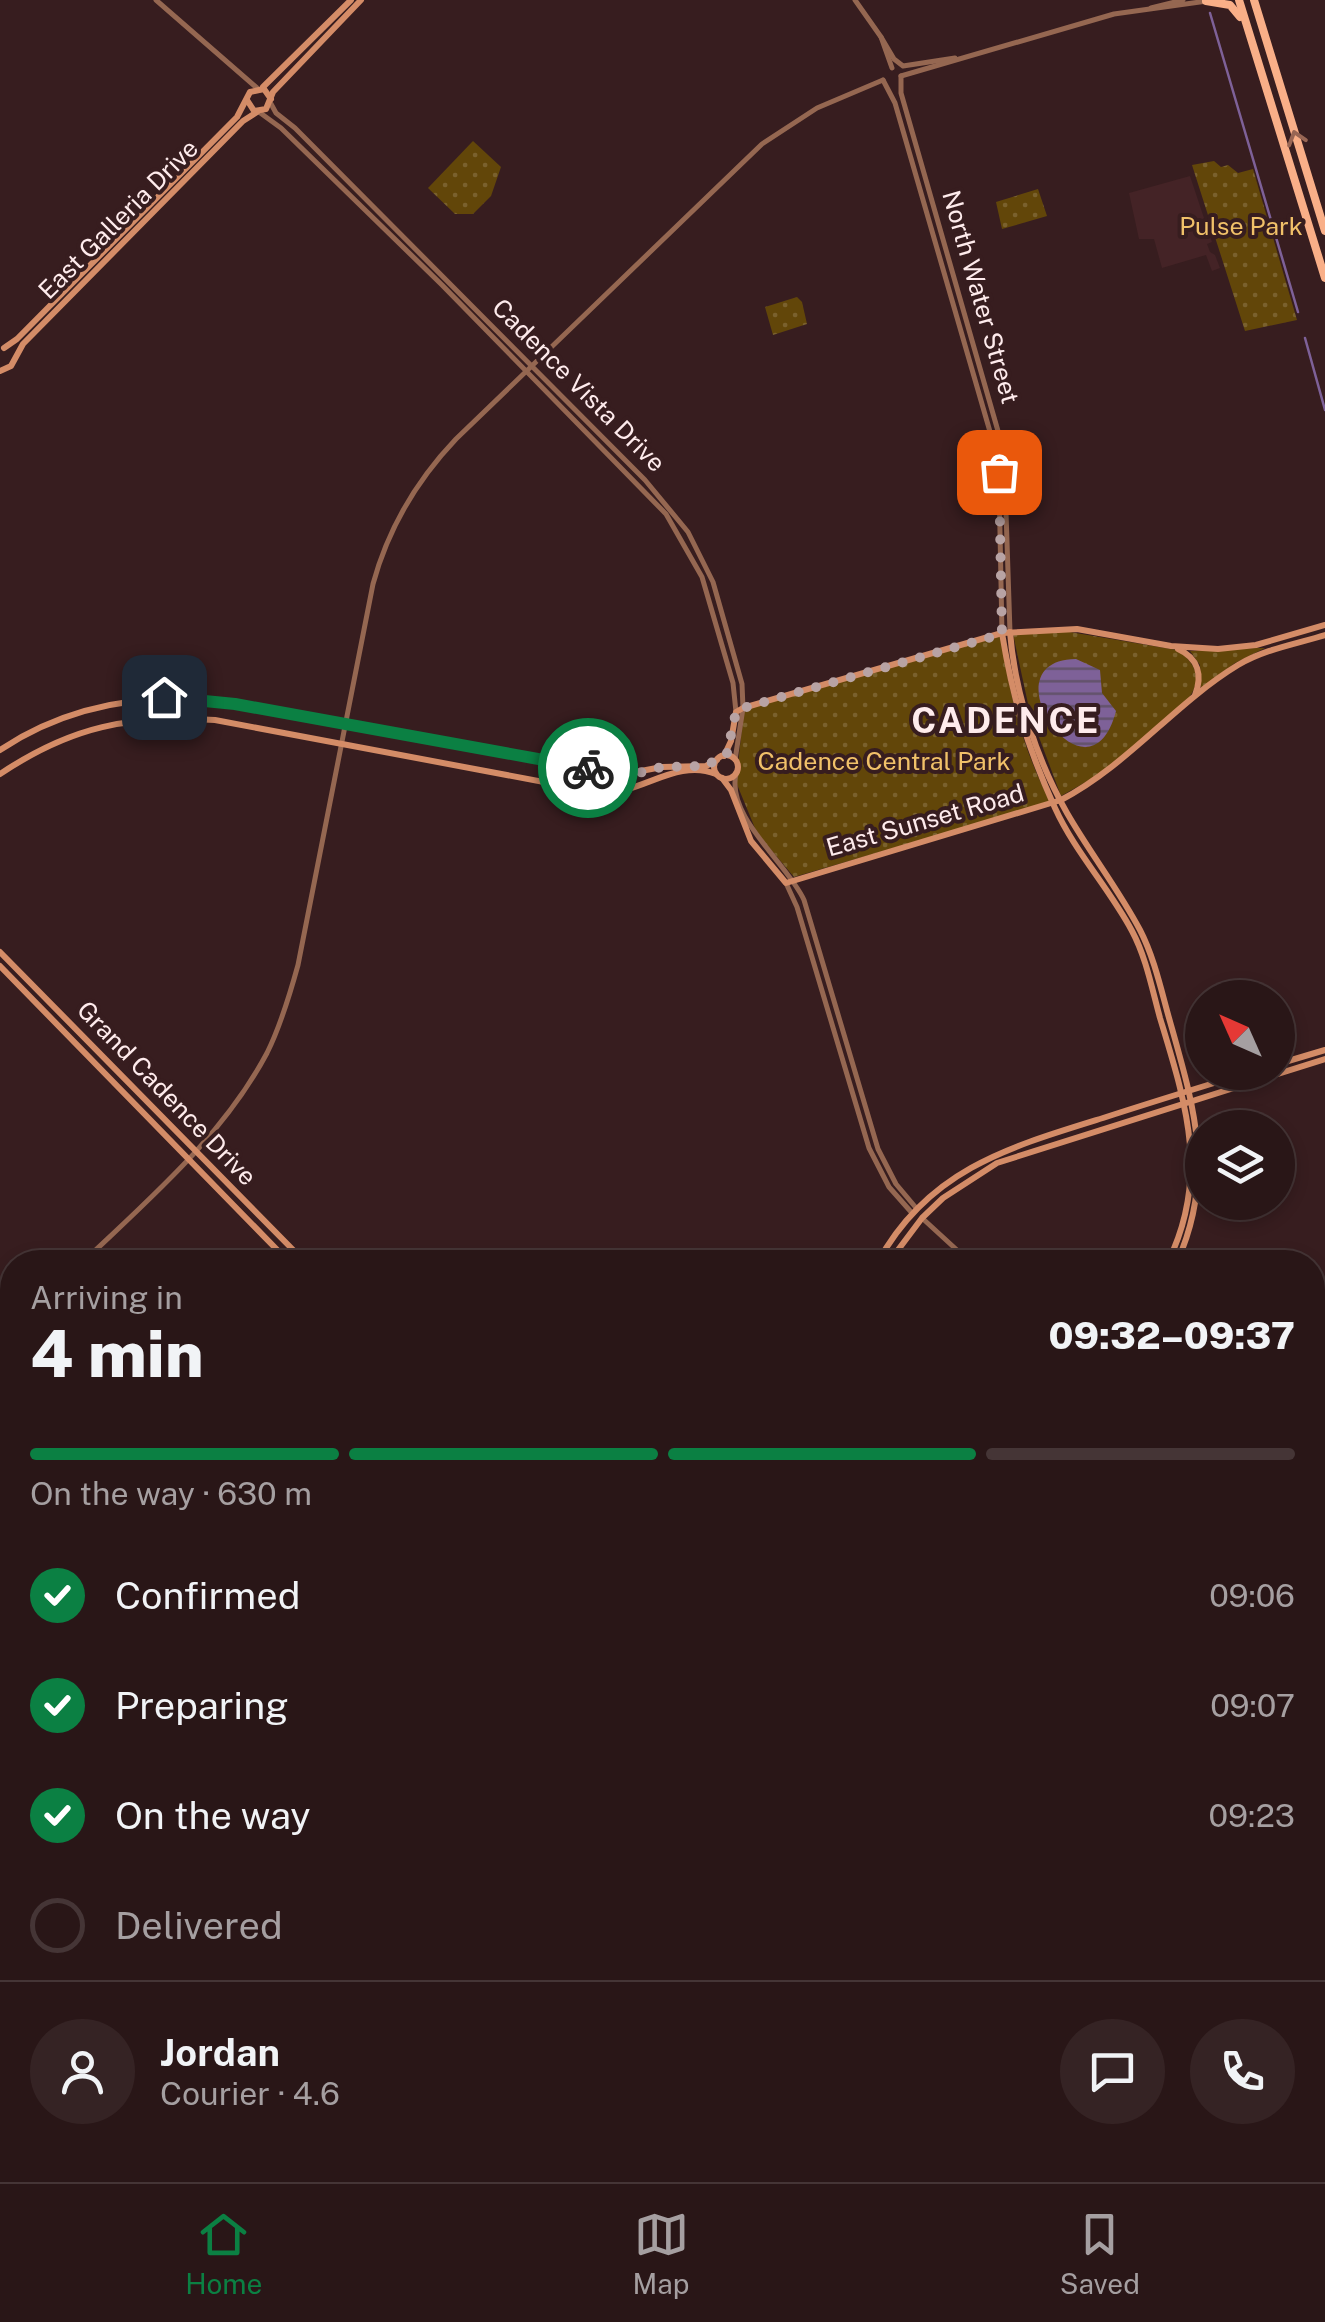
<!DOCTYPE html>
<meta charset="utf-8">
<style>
:root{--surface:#291617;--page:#352324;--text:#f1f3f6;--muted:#a59fa1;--line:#453536;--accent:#0b8043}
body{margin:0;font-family:"Public Sans",sans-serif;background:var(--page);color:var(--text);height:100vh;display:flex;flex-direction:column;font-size:38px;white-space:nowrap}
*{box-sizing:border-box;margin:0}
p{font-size:32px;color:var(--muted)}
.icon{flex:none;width:55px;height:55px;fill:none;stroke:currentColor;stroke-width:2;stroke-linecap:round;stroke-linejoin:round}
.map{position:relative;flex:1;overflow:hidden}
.details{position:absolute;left:0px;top:1250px;width:1325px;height:932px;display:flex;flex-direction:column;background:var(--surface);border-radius:40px 40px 0 0;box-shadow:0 5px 15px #0003,0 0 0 2px var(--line)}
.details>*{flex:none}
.needle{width:65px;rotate:315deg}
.controls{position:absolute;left:1185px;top:980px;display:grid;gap:20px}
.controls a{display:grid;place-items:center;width:110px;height:110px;border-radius:50%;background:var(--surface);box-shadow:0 5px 15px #0003,0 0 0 2px var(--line);font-size:50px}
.pin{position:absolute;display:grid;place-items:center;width:85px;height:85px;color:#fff;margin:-42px;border-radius:20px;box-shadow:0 5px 15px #0006}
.courier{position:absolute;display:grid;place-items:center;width:100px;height:100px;margin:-50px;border:8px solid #0b8043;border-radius:50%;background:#fff;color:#222;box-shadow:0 2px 12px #0007}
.overview em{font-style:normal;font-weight:800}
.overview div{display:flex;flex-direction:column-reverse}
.overview{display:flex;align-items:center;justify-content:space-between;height:170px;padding:0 30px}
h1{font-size:65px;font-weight:800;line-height:75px}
.bar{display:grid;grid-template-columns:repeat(4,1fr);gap:15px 10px;align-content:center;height:120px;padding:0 30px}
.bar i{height:12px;border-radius:8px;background:var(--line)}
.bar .selected{background:var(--accent)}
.bar p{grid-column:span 4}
.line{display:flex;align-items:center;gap:25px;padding:0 30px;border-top:2px solid var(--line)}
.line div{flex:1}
.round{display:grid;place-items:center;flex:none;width:105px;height:105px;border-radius:52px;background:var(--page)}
ol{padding:0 30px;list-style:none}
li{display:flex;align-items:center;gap:30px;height:110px}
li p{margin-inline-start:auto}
li .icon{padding:10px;border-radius:50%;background:var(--accent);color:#fff;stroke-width:4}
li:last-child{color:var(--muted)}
li i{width:55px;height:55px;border:5px solid var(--line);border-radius:50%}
.tab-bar{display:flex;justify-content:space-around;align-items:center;height:140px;border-top:2px solid var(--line);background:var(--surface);font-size:28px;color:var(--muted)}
.tab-bar a{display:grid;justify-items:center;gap:5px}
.tab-bar .selected{color:var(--accent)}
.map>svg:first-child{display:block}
.built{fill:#442326}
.industrial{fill:url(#industrial-grid)}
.park{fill:url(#park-dots)}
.water{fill:url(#water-rules)}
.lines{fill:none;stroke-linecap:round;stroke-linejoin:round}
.stream{stroke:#7e6198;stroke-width:2.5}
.tertiary{stroke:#956751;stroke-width:5}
.secondary{stroke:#d48c67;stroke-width:6}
.primary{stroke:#f9af88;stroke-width:8}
.oneway{stroke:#986654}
.done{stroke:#b8a3a4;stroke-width:10;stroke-dasharray:0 18}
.route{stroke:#0b8043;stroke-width:12}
.labels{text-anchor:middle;stroke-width:8;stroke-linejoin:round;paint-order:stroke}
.street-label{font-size:25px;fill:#feebec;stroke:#371d1f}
.park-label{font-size:25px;fill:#f1c169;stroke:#371d1f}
.district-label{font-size:35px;font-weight:bold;letter-spacing:2.5px;fill:#feebec;stroke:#371d1f}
</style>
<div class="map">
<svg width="1325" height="2182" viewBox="0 0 1325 2182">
<defs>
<pattern id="industrial-grid" width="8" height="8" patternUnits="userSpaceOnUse" patternTransform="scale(2.5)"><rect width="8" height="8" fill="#442326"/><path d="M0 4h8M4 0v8" fill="none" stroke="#604346"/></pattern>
<pattern id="park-dots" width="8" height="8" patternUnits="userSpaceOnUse" patternTransform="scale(2.5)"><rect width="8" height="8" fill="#624609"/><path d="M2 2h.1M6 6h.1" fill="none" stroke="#7a612d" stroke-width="1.8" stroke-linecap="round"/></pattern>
<pattern id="water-rules" width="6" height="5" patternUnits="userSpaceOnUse" patternTransform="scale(2.5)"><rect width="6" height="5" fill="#7e6198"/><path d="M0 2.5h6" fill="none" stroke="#62526b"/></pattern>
</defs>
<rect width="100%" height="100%" fill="#371d1f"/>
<!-- built -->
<g class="built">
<polygon points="1190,176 1212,242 1207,244 1210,252 1215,255 1220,268 1212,271 1206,255 1162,268 1154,239 1139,239 1129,193"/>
<polygon points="1312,1909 1325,1910 1325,2014 1313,2014"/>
</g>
<!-- industrial -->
<g class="industrial">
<polygon points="0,2004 12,2005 12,2170 341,2170 342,2173 308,2182 0,2182"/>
<polygon points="432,2170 1165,2170 1182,2182 396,2182"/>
</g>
<!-- park -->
<g class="park">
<polygon points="473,141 501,167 491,196 473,214 455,214 428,188"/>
<polygon points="1214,161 1221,167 1228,165 1238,173 1253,169 1297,320 1245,331 1192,165"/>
<polygon points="1038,189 1047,216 1002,229 996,202"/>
<polygon points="797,297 802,302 807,324 773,335 765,307"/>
<path d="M 1064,631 L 1177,650 C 1196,663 1203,679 1188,699 L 1100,774 L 1061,796 L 1030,713 L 1013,634 Z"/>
<path d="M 1001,636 C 1009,695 1023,749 1050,802 L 794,877 L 757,833 L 736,782 L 744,710 Z"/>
<polygon points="1256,648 1265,648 1235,663 1201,688 1200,665 1190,651"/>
</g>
<!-- water -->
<path class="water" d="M 1076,659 L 1100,670 L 1102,693 L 1116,711 C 1089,815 983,660 1076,659 Z"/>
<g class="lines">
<!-- stream -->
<g class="stream">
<polyline points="1210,13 1298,312"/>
<polyline points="1305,338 1325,410"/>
</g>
<!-- tertiary -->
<g class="tertiary">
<polyline points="156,0 257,88"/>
<polyline points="855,0 881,37 892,68"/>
<polyline points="1151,8 1183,0"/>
<polyline points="881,37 894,59 903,66 955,58"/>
<polyline points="901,76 901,93 1004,452 1010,632"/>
<polyline points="901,76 1114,14 1207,1"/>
<polyline points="883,80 895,103 995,449 999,482 1002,633"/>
<polyline points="270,102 276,113 295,128 645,480 688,532 713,582 742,684 743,708 735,760"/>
<polyline points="259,112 281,128 442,285 666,514 702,577 733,683 736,712"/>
<path d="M 736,774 C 726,817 788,864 804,900 L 878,1149 L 896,1184 L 917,1209"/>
<polyline points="786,883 797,907 869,1148 889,1187 912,1213"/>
<polyline points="922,1218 970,1262"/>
<path d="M 83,1262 C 150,1198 223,1136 267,1053 C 281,1025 290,994 298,965 L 373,584 C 388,529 417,480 456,439 L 762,144 L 817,108 L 883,80"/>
<polyline points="0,1341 12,1330"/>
<polyline points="0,1437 12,1450"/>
<polyline points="1312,1854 1325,1855"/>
</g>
<!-- secondary -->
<g class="secondary">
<polyline points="263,87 351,0"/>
<polyline points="247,100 254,111 266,109 273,92 361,0"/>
<polyline points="4,348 17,339 237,117 250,92 264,89 271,99"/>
<polyline points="0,371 11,366 23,344 243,121 257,112"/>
<path d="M 1010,632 C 1015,694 1037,760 1067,813 C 1090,853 1119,890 1140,930 C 1155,959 1162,994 1171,1025 C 1195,1110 1215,1177 1177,1262"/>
<path d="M 1002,633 C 1013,700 1027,746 1055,808 C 1075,852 1109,888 1132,931 C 1146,957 1152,989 1160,1018 C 1186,1104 1210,1176 1168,1262"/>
<path d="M 1178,649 C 1198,658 1203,675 1195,695"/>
<path d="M 0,750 C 62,709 129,695 202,699 L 625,774 L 662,767 L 706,766 L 717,760"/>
<circle cx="726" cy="767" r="12"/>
<polyline points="724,756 731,741 736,712 743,708 1002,633 1077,629 1171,646 1218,649 1256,645 1325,625"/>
<path d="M 0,774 C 72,726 129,715 215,720 L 602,793 C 641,794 677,758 716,774"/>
<path d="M 722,778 L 731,790 L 751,841 L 786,883 L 1061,800 C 1128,765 1174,704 1238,665 C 1265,649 1296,644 1325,635"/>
<polyline points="0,952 305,1262"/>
<polyline points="0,966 289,1262"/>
<polyline points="1278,1064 1325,1050"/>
<path d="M 878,1262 C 928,1170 1009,1147 1103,1118 C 1152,1102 1201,1087 1250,1072"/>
<polyline points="889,1262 922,1218 943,1198 997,1163 1325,1059"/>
<polyline points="1312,1593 1325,1593"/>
<polyline points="1312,1600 1325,1601"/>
<polyline points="1173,2170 1190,2182"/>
<polyline points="1186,2170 1202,2182"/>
<polyline points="352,2182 382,2170"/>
<polyline points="373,2182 398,2170"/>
</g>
<!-- primary -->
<g class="primary">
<polyline points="1239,0 1325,278"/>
<polyline points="1254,0 1325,231"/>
<polyline points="1206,1 1230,5 1240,17"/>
<polyline points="0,1972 12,1973"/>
<polyline points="0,1994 12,1995"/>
<polyline points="1312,2034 1325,2034"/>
<polyline points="1312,2055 1325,2055"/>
</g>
</g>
<!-- one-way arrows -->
<defs><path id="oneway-chevron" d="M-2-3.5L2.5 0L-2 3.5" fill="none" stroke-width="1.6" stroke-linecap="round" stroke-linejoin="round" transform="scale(2.5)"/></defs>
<use class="oneway" href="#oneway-chevron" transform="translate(1296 138) rotate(-107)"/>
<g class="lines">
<!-- done -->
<polyline class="done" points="588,768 625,774 639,773 662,767 706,766 727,753 736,712 743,708 1002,634 999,472"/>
<!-- route -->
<polyline class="route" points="164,697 235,704 588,768"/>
</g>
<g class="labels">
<!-- street labels -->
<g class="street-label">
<text transform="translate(118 219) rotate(-45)" y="9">East Galleria Drive</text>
<text transform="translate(981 297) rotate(74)" y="9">North Water Street</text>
<text transform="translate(579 385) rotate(45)" y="9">Cadence Vista Drive</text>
<text transform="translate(925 820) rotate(-16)" y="9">East Sunset Road</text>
<text transform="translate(167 1093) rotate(46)" y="9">Grand Cadence Drive</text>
</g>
<!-- park labels -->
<g class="park-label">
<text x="1241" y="235">Pulse Park</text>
<text x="884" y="770">Cadence Central Park</text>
</g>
<!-- district labels -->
<g class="district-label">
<text x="1006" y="733">CADENCE</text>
</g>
</g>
</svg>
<div class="controls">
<a><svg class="needle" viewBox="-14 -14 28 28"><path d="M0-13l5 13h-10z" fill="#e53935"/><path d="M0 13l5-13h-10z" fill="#a59fa1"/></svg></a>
<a><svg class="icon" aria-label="layers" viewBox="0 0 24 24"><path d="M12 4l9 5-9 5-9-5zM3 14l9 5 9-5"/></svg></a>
</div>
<div class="pin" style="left:999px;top:472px;background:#ea580c"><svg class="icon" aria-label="bag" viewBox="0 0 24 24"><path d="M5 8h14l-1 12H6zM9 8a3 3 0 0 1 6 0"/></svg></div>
<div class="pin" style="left:164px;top:697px;background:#1f2937"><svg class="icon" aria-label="home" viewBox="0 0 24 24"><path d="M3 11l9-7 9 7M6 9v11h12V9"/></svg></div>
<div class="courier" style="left:588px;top:768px"><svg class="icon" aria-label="bike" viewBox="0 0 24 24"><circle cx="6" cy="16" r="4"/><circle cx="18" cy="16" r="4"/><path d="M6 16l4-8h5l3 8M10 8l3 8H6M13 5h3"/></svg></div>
<section class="details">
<div class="overview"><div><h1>4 min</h1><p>Arriving in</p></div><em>09:32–09:37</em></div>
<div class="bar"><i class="selected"></i><i class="selected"></i><i class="selected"></i><i></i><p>On the way · 630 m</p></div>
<ol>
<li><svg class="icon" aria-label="check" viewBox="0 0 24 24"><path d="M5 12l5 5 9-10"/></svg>Confirmed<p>09:06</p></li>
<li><svg class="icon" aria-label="check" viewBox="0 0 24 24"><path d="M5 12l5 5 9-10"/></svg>Preparing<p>09:07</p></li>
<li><svg class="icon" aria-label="check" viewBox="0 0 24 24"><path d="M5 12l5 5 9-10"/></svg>On the way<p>09:23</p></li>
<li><i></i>Delivered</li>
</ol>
<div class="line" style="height:180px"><a class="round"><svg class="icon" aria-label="person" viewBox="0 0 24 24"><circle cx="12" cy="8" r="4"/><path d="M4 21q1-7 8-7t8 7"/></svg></a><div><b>Jordan</b><p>Courier · 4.6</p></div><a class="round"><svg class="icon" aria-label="chat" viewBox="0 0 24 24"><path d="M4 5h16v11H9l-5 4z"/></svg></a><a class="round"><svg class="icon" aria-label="phone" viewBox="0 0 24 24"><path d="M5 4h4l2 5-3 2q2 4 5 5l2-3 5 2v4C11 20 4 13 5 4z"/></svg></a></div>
</section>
</div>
<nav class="tab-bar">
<a class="selected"><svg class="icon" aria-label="home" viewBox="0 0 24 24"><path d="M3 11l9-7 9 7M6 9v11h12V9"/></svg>Home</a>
<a><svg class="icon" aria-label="map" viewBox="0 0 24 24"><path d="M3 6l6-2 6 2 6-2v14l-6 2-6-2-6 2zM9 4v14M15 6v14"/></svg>Map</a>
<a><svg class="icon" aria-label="saved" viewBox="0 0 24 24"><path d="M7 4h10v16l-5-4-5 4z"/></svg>Saved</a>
</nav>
